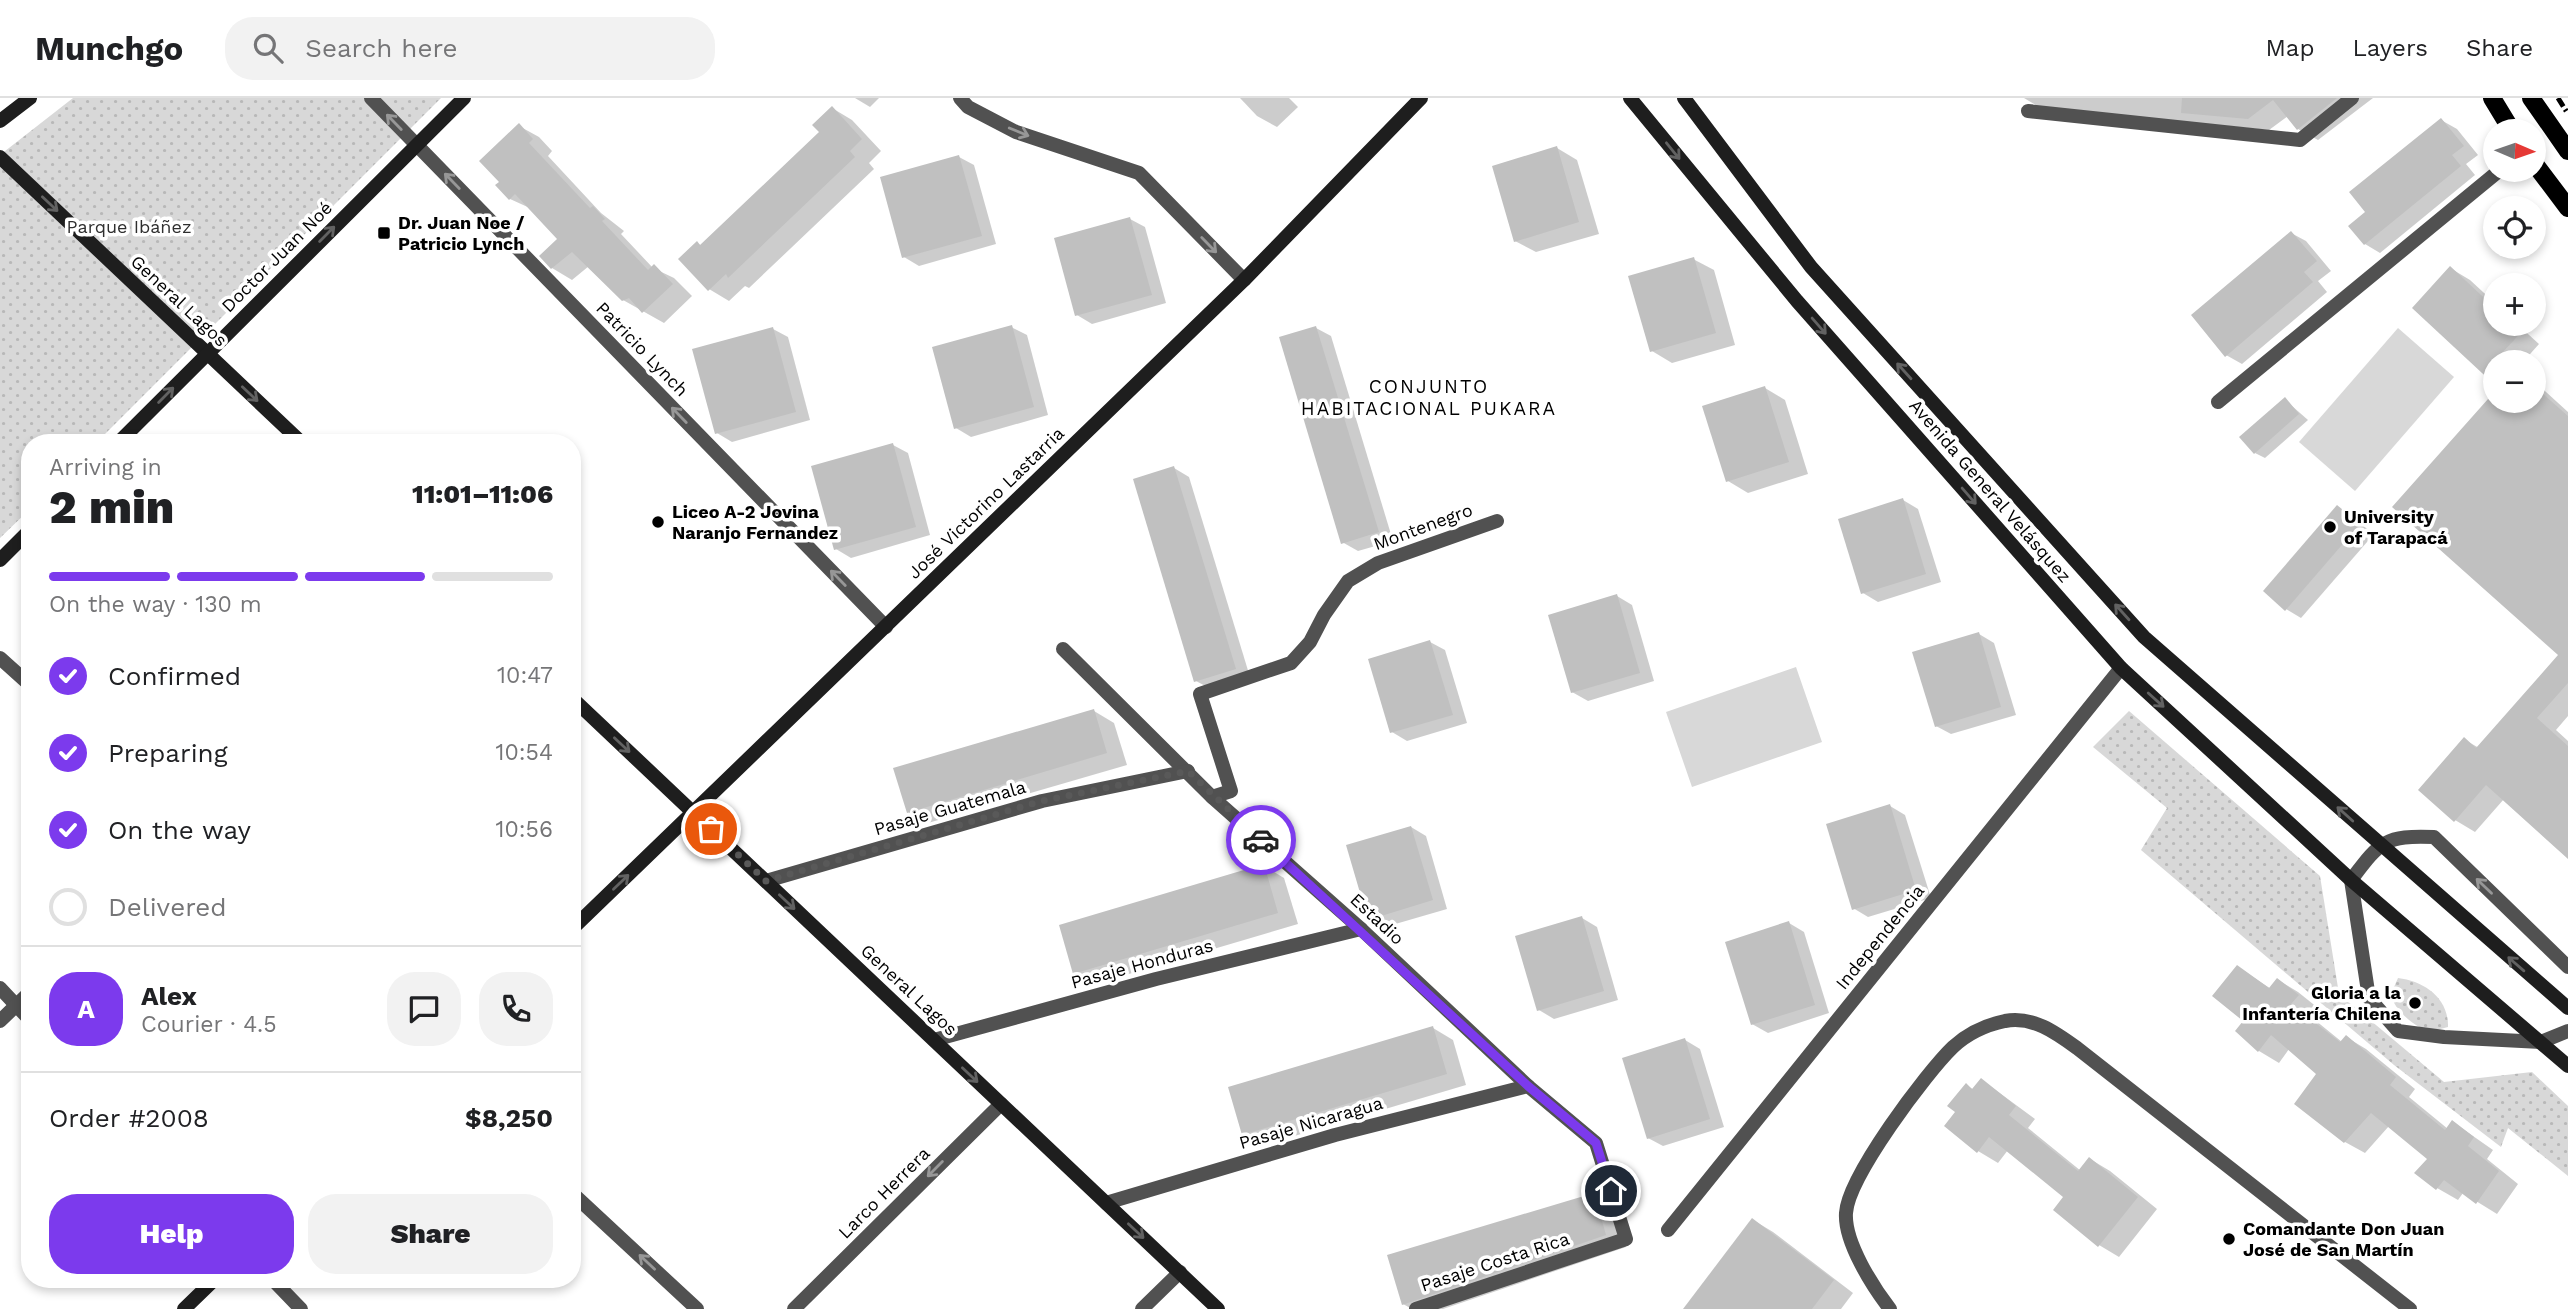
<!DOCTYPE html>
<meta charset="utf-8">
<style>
:root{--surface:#fff;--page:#f2f2f2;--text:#202124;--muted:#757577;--line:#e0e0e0;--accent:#7c3aed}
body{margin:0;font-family:"Work Sans",sans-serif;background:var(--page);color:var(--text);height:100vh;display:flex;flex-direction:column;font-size:26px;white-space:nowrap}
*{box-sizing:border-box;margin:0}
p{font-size:23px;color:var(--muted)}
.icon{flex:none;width:38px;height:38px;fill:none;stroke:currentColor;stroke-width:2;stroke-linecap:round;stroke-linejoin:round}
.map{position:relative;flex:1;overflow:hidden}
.drawer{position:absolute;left:21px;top:336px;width:560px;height:854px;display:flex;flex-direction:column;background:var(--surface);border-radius:28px;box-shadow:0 4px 10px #0003}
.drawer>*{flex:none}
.needle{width:46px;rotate:92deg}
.buttons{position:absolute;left:2483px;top:21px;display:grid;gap:14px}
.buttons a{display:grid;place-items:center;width:63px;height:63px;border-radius:50%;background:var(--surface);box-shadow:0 4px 10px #0003;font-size:35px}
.pin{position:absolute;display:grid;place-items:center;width:60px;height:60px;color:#fff;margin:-30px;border:4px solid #fff;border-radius:50%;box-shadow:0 2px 7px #0007}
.courier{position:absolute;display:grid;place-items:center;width:70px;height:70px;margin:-35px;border:5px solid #7c3aed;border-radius:50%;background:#fff;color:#222;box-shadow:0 2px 9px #0007}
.overview em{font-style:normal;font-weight:800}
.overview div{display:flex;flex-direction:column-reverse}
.overview{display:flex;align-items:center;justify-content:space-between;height:119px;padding:0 28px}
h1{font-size:46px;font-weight:800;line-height:52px}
.bar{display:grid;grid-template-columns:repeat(4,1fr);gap:10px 7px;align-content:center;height:84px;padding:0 28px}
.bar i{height:9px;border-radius:5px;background:var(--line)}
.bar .on{background:var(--accent)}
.bar p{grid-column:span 4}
.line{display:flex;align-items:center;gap:18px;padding:0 28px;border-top:2px solid var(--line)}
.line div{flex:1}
.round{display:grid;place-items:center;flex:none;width:74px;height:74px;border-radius:28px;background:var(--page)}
ol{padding:0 28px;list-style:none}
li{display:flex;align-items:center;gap:21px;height:77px}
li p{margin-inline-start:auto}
li .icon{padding:7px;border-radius:50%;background:var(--accent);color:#fff;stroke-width:4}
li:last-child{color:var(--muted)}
li i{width:38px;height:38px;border:4px solid var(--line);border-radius:50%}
.action{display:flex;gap:14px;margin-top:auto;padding:14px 28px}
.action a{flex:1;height:80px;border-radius:28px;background:var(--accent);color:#fff;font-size:28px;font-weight:800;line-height:80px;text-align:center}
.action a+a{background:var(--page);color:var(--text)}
header{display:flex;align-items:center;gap:42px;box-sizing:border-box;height:98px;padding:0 35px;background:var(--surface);border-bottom:2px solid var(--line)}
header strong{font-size:33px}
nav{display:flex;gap:38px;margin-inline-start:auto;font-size:24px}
.search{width:490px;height:63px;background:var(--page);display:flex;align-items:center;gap:18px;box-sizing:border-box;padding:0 24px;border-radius:28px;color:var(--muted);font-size:26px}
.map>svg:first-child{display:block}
.grass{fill:url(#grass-dots)}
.garden{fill:#d8d8d8}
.shadow{fill:#0003}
.building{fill:#c0c0c0}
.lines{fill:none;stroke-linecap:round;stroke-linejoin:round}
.lane{stroke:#515151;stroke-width:14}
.street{stroke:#515151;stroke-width:14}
.secondary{stroke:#1e1e1e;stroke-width:14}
.primary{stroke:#000;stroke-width:18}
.rail{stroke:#000;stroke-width:5;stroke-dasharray:10 3.5 2 3.5;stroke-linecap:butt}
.oneway{stroke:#979797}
.oneway2{stroke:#626262}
.done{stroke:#595959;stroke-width:7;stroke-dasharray:0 12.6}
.route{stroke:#7c3aed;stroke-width:9}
.poi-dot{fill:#000;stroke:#fff;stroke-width:2.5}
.labels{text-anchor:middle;stroke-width:7;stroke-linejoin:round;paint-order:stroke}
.poi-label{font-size:18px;font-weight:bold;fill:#000;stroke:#fff;text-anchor:start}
.park-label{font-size:18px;fill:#2f2f2f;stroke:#fff}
.street-label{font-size:18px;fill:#000;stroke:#fff}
.neighbourhood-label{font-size:19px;letter-spacing:2px;fill:#000;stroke:#fff}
</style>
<header>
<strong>Munchgo</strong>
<div class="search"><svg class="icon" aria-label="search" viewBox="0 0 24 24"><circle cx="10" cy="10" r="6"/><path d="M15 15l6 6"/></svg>Search here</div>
<nav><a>Map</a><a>Layers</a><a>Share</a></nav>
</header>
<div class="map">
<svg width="2568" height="1211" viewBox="0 0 2568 1211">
<defs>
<pattern id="grass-dots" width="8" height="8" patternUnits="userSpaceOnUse" patternTransform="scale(1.75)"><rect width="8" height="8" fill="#d8d8d8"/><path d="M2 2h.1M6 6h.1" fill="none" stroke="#b8b8b8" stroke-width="1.8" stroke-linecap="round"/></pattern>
</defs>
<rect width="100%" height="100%" fill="#fff"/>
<!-- grass -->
<g class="grass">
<polygon points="73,0 441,0 96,345 30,345 30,411 0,440 0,57"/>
<polygon points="2129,613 2320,778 2339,896 2444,984 2532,974 2568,1008 2568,1078 2508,1030 2501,1049 2394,967 2141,752 2167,710 2093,649"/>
<path d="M 2398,880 C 2424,883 2449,900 2448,929 C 2443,930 2437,932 2432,933 C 2420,934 2396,913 2393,902 C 2391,894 2395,887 2398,880 Z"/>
</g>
<!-- garden -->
<g class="garden">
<polygon points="2398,230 2454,279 2355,393 2299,344"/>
<polygon points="1796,569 1822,644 1692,689 1666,614"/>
</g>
<!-- shadow -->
<g class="shadow">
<polygon points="855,0 879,0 870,9"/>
<polygon points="1240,0 1289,0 1298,9 1277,29 1257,18"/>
<polygon points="2024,0 2373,0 2318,42 2298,31 2288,18 2269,32 2041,10"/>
<polygon points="832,10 852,22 881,53 869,65 874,71 749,190 745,188 729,203 709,191 697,145 702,148 821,34"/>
<polygon points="2441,22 2457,31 2478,57 2466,66 2475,77 2380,155 2365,146 2367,114"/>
<polygon points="519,28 539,39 552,53 548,58 601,115 624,133 621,136 653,170 674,180 692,198 664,225 623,202 589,168 572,182 552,170 559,141 532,111 510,101 498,87"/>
<polygon points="1557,50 1577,62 1599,136 1536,154 1515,143"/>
<polygon points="959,59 974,67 996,146 919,168 904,159"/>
<polygon points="1130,121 1145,129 1166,205 1092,226 1077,217"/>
<polygon points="2291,135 2306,143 2331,173 2318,183 2327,194 2242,266 2226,257"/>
<polygon points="1693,161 1714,172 1735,247 1672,265 1652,253"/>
<polygon points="2450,170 2470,182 2496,206 2496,226 2517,226 2539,246 2523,264 2496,264"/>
<polygon points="1011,229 1027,237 1048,317 971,339 956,330"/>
<polygon points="1316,230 1331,238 1393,443 1358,453 1342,444"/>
<polygon points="773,231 788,239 810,322 732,344 717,335"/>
<polygon points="2534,283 2568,314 2568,618 2556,632 2568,643 2568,758 2504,701 2475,734 2455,722 2465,642 2479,650 2560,557 2496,303 2534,303"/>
<polygon points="1765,290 1785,302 1808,376 1748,395 1728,383"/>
<polygon points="2285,302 2308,322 2265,360 2255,355"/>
<polygon points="893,347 908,355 930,437 851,460 836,451"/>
<polygon points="1174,370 1189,379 1250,579 1211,591 1196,583"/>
<polygon points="1903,402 1918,411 1941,484 1878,504 1863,495"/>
<polygon points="2338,409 2374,436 2301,520 2286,511"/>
<polygon points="1617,498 1632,507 1654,583 1588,603 1572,594"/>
<polygon points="1979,536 1994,545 2016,617 1951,636 1936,628"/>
<polygon points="1430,544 1445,552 1467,625 1407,643 1392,634"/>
<polygon points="1094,613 1114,625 1127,667 928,725 908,714"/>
<polygon points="1890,708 1905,717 1931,800 1868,819 1853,810"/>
<polygon points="1411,729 1426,738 1447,811 1385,829 1369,820"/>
<polygon points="1264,768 1284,780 1298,826 1095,886 1075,875"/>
<polygon points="1582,820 1597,829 1618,902 1554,921 1539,912"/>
<polygon points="1789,825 1804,834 1829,915 1768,935 1752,926"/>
<polygon points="2238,869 2271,891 2278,882 2298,894 2318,910 2310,918 2342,944 2346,939 2366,951 2415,991 2409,999 2448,1031 2453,1024 2493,1052 2487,1061 2518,1086 2497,1116 2463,1095 2458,1102 2437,1090 2430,1060 2389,1028 2365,1055 2345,1044 2319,976 2289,951 2279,965 2259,953 2246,923"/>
<polygon points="1433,930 1453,942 1466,987 1264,1047 1244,1035"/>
<polygon points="1685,942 1700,951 1724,1029 1663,1048 1648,1040"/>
<polygon points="1982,982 2035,1021 2028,1030 2081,1073 2090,1061 2110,1073 2157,1111 2119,1159 2099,1147 2066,1099 2008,1052 1998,1065 1978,1053 1957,1014 1966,987 1974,992"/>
<polygon points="1594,1097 1614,1109 1626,1149 1443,1211 1412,1211 1403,1206"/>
<polygon points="1753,1122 1773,1134 1853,1195 1841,1211 1685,1211"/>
</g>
<!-- building -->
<g class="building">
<polygon points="2182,0 2337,0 2297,32 2273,2 2248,21 2181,15"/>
<polygon points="832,8 862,41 850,53 855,59 728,180 726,176 708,193 678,161 697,143 700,147 819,34 812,27"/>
<polygon points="2441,20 2464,48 2452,57 2461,68 2364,147 2348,128 2365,114 2349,94"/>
<polygon points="519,25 533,41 529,45 590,110 593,108 605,121 602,123 648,172 654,166 673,186 642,215 629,200 622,203 572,154 551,171 539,158 557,141 515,96 509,102 495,87 499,84 479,63"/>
<polygon points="1557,48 1579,124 1514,144 1492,68"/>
<polygon points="959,57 982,138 902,160 880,79"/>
<polygon points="1130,119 1152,197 1075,218 1054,140"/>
<polygon points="2291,133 2317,163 2304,174 2313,184 2225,259 2191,217"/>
<polygon points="1694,159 1716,235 1650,254 1628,178"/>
<polygon points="2450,168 2496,211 2496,226 2529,226 2500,257 2508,264 2496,264 2496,288 2412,210"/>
<polygon points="1012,227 1034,309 954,331 932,249"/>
<polygon points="1316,228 1379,434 1341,446 1279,239"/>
<polygon points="773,229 796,314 715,336 692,251"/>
<polygon points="1765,288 1789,364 1726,384 1702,308"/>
<polygon points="2534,288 2568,318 2568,585 2537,620 2568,648 2568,761 2486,687 2454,724 2418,692 2464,639 2476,650 2558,557 2392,409 2496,292 2496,303 2534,303"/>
<polygon points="2285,299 2299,316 2254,356 2239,339"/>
<polygon points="893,345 916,429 834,452 811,368"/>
<polygon points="1174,368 1236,571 1194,584 1133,381"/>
<polygon points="1903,400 1926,476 1861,496 1838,421"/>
<polygon points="2337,407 2360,426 2285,513 2263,493"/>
<polygon points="1617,496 1640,575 1571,595 1548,517"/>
<polygon points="1979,534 2001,609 1935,629 1912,554"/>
<polygon points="1430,542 1453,617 1390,635 1368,561"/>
<polygon points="1094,611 1107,655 907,715 893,670"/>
<polygon points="1890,706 1916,792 1852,812 1826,726"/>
<polygon points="1411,728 1433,802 1368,822 1346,747"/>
<polygon points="1264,766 1278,815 1073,876 1059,827"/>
<polygon points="1582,818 1604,893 1537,913 1515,838"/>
<polygon points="1789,823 1815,907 1751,927 1725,844"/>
<polygon points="2237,867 2269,890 2277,880 2299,897 2291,906 2340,944 2346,937 2396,979 2390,987 2445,1032 2452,1022 2474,1039 2468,1048 2499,1073 2476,1106 2444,1082 2436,1092 2414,1075 2427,1061 2371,1015 2344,1045 2294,1006 2316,976 2271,937 2258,954 2235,933 2243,923 2212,898"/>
<polygon points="1433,928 1447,976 1242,1037 1228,989"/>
<polygon points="1685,940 1710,1021 1647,1041 1622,960"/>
<polygon points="1981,980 2016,1008 2009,1017 2078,1073 2089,1059 2138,1099 2098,1149 2053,1112 2063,1099 1989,1039 1977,1055 1944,1028 1955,1014 1947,1008 1966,985 1972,991"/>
<polygon points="1594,1095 1606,1137 1402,1207 1387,1157"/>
<polygon points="1752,1120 1834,1182 1812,1211 1683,1211"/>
</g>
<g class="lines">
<!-- lane -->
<g class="lane">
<polyline points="2028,13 2300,42 2352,0"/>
<polyline points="2218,304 2500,72"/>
<path d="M 2568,869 L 2434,739 C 2384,737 2380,744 2351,782 L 2369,900 L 2398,933 L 2444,939 L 2541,944 L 2568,933"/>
<path d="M 1890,1211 C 1873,1189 1844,1144 1846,1115 C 1848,1079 1926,975 1953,949 C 1967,936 1986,927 2005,923 C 2033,918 2055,934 2077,950 L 2410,1211"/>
</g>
<!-- street -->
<g class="street">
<polyline points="371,0 886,529"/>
<polyline points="960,0 968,9 1016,34 1139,75 1244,182"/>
<polyline points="1063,551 1212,699 1361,831 1528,988 1596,1045 1626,1141 1416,1211"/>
<polyline points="0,560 30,587"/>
<polyline points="1212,699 1231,693 1200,596 1291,565 1310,544 1324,517 1348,483 1378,465 1497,423"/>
<polyline points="766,783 1042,703 1188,673"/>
<polyline points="0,890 30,922"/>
<polyline points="0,923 30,894"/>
<polyline points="934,942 1156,881 1361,831"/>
<polyline points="572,1095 697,1211"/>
<polyline points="1106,1105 1335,1037 1528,988"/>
<polyline points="1668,1132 2121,570"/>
<polyline points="272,1181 301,1211"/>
<polyline points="794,1211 1001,1006"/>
<polyline points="1142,1211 1180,1174"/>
</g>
<!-- secondary -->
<g class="secondary">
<polyline points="1630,0 1797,203 2121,570 2351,782 2568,968"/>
<polyline points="1684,0 1811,169 2144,539 2568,910"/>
<polyline points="0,23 30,0"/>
<polyline points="0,59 302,345"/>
<polyline points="118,345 464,0"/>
<polyline points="0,462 30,432"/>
<polyline points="572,600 1218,1211"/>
<polyline points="572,831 1244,182 1421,0"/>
<polyline points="184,1211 215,1181"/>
</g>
<!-- primary -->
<g class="primary">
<polyline points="2492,0 2512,33"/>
<polyline points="2531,0 2568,53"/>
<polyline points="2534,65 2568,110"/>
</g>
<!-- rail -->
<polyline class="rail" points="2558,0 2568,16"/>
</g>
<!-- one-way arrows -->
<defs><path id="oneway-shaft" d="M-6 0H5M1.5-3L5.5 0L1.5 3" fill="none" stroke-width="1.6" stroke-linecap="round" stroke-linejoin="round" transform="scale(1.75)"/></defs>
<g class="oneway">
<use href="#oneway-shaft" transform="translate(394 24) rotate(-134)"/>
<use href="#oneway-shaft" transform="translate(1019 34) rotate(22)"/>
<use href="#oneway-shaft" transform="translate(452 83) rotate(-134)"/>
<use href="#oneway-shaft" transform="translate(1209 147) rotate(46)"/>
<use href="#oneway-shaft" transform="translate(679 317) rotate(-134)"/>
<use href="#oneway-shaft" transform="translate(838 480) rotate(-134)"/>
<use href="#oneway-shaft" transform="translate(2484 788) rotate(-136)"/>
<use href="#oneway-shaft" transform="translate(935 1071) rotate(135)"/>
<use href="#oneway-shaft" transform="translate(647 1164) rotate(-137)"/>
</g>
<g class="oneway2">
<use href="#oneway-shaft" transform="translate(1673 53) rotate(51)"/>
<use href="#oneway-shaft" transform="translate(50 106) rotate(43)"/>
<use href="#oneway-shaft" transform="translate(327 136) rotate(-45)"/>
<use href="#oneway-shaft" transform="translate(1819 228) rotate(49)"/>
<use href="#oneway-shaft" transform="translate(1904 273) rotate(-132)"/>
<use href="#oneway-shaft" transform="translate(250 296) rotate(43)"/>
<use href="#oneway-shaft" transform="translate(166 297) rotate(-45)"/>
<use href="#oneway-shaft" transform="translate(1969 398) rotate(49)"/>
<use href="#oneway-shaft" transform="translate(2122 514) rotate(-132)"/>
<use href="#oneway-shaft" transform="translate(2156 602) rotate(42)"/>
<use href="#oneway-shaft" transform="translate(622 647) rotate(43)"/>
<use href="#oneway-shaft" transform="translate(2345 716) rotate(-138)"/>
<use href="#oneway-shaft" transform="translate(621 784) rotate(-44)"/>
<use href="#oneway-shaft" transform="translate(787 804) rotate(43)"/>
<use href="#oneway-shaft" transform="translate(2516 866) rotate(-139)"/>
<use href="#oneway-shaft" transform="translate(970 977) rotate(43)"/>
<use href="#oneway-shaft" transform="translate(1136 1133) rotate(43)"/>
</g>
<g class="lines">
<!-- done -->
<polyline class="done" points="711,731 766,783 1042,703 1188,673 1261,742"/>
<!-- route -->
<polyline class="route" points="1261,742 1528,988 1596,1045 1611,1093"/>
</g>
<!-- markers -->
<g class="poi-dot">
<rect x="377" y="128" width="14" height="14" rx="3.5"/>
<circle cx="658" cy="424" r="7"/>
<circle cx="2330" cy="429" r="7"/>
<circle cx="2415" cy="905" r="7"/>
<circle cx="2229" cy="1141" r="7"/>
</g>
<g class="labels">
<!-- poi labels -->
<g class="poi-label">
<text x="398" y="131">Dr. Juan Noe /<tspan x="398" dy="21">Patricio Lynch</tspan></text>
<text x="672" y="420">Liceo A-2 Jovina<tspan x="672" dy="21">Naranjo Fernandez</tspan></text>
<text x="2344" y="425">University<tspan x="2344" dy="21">of Tarapacá</tspan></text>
<text x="2401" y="901" text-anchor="end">Gloria a la<tspan x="2401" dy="21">Infantería Chilena</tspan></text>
<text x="2243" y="1137">Comandante Don Juan<tspan x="2243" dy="21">José de San Martín</tspan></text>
</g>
<!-- park labels -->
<g class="park-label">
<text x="129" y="135">Parque Ibáñez</text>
</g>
<!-- street labels -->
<g class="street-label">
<text transform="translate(277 159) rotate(-45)" y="6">Doctor Juan Noé</text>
<text transform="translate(179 203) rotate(43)" y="6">General Lagos</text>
<text transform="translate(642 251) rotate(46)" y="6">Patricio Lynch</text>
<text transform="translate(1990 393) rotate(49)" y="6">Avenida General Velásquez</text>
<text transform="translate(986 405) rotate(-44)" y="6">José Victorino Lastarria</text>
<text transform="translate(1423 429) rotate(-20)" y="6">Montenegro</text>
<text transform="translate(950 710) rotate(-16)" y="6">Pasaje Guatemala</text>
<text transform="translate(1377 821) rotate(43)" y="6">Estadio</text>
<text transform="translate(1880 839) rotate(-51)" y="6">Independencia</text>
<text transform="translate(1142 866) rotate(-15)" y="6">Pasaje Honduras</text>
<text transform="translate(909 892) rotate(43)" y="6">General Lagos</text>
<text transform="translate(1311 1025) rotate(-16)" y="6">Pasaje Nicaragua</text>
<text transform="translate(884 1095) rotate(-45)" y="6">Larco Herrera</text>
<text transform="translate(1495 1164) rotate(-18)" y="6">Pasaje Costa Rica</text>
</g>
<!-- neighbourhood labels -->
<g class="neighbourhood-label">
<text x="1429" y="295">CONJUNTO<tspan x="1429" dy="22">HABITACIONAL PUKARA</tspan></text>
</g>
</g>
</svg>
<div class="buttons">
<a><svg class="needle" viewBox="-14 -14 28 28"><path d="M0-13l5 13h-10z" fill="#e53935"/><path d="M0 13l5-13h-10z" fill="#757577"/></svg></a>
<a><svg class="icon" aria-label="locate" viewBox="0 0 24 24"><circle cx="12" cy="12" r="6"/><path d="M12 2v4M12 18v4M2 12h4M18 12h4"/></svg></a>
<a>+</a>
<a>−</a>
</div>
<div class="pin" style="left:711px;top:731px;background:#ea580c"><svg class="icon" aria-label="bag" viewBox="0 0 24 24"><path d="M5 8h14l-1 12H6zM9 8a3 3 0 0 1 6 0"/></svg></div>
<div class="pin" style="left:1611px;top:1093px;background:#1f2937"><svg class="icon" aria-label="home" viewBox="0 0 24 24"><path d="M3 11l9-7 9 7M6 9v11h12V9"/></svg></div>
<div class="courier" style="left:1261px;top:742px"><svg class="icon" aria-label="car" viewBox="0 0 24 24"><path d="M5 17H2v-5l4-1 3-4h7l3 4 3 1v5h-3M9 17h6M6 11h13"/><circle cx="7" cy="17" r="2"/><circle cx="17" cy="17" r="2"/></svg></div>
<section class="drawer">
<div class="overview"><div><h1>2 min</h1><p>Arriving in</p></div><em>11:01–11:06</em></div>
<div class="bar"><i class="on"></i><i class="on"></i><i class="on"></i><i></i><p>On the way · 130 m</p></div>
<ol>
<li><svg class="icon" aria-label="check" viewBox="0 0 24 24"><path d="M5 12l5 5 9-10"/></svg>Confirmed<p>10:47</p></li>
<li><svg class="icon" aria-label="check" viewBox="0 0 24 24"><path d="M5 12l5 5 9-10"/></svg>Preparing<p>10:54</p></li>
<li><svg class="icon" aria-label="check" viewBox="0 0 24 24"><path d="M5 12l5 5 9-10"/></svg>On the way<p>10:56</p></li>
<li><i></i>Delivered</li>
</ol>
<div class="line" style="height:126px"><b class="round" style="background:var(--accent);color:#fff">A</b><div><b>Alex</b><p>Courier · 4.5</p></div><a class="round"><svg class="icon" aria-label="chat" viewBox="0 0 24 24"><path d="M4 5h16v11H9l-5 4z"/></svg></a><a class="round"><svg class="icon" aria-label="phone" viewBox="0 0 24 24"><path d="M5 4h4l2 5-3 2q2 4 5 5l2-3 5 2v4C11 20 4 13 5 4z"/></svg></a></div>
<div class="line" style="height:91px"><div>Order #2008</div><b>$8,250</b></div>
<div class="action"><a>Help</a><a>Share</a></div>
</section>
</div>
